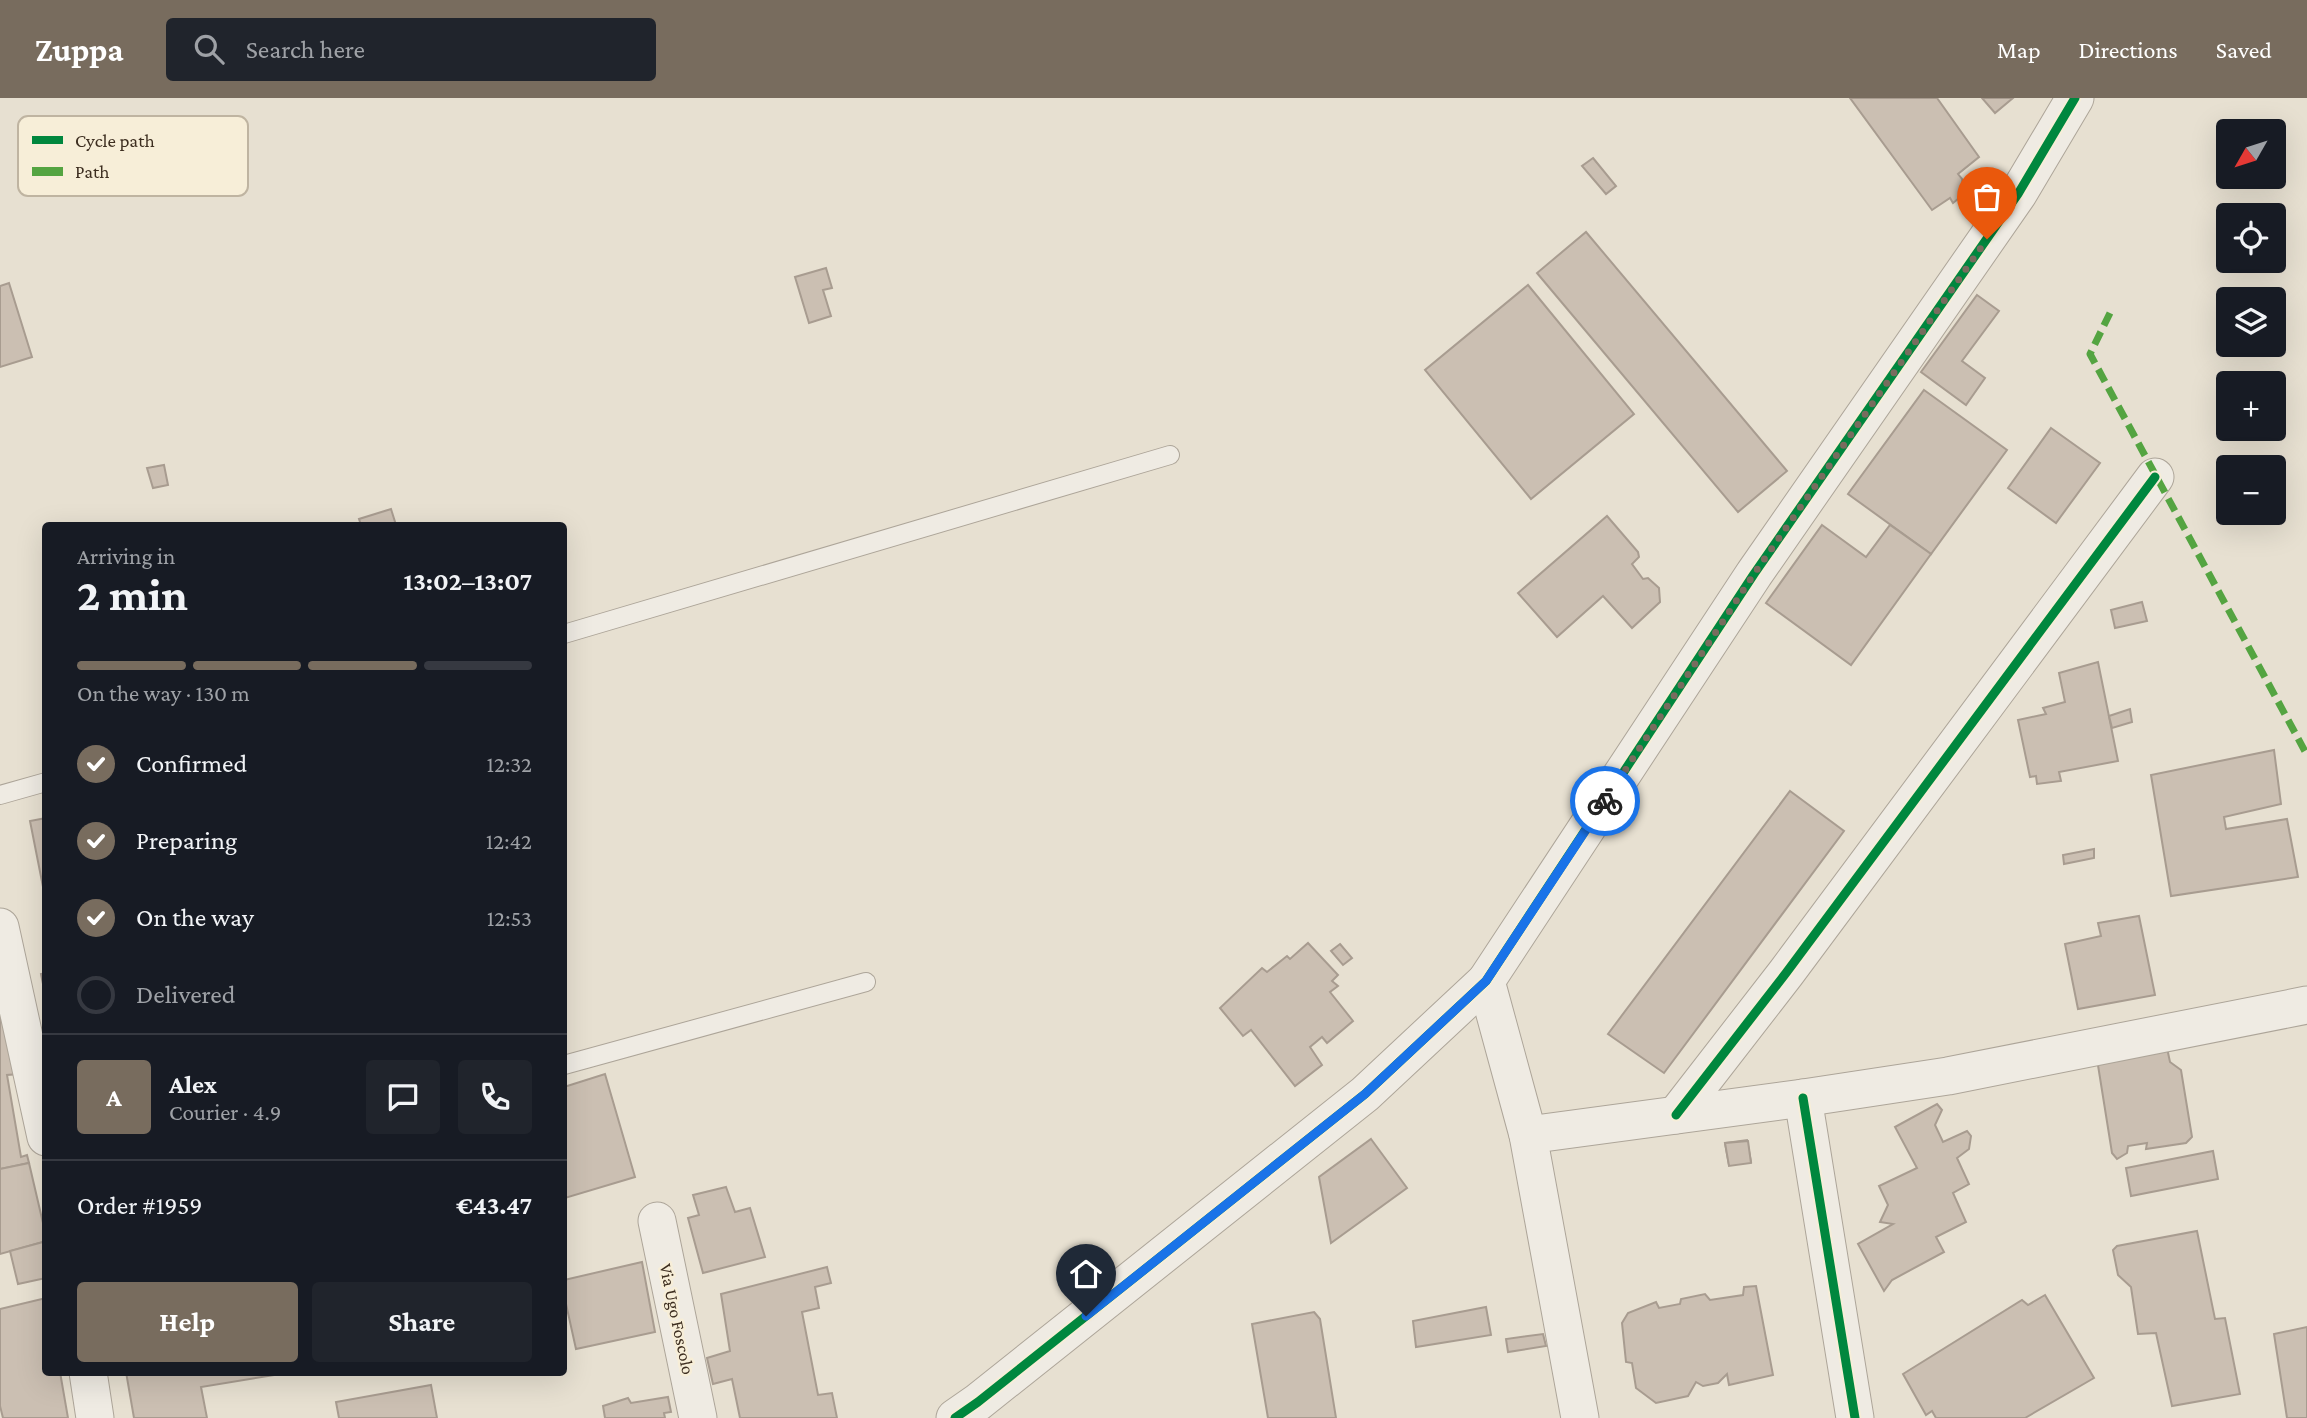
<!DOCTYPE html>
<meta charset="utf-8">
<style>
:root{--surface:#171b24;--page:#20242c;--text:#f1f3f6;--muted:#9ea1a6;--line:#363941;--accent:#786c5e}
body{margin:0;font-family:"Crimson Pro",serif;background:var(--page);color:var(--text);height:100vh;display:flex;flex-direction:column;font-size:26px;white-space:nowrap}
*{box-sizing:border-box;margin:0}
p{font-size:23px;color:var(--muted)}
.icon{flex:none;width:38px;height:38px;fill:none;stroke:currentColor;stroke-width:2;stroke-linecap:round;stroke-linejoin:round}
.map{position:relative;flex:1;overflow:hidden}
.details{position:absolute;left:42px;top:424px;width:525px;height:854px;display:flex;flex-direction:column;background:var(--surface);border-radius:7px;box-shadow:0 7px 28px #0002}
.details>*{flex:none}
.needle{width:46px;rotate:231deg}
.buttons{position:absolute;left:2216px;top:21px;display:grid;gap:14px}
.buttons a{display:grid;place-items:center;width:70px;height:70px;border-radius:7px;background:var(--surface);box-shadow:0 7px 28px #0002;font-size:35px}
.pin{position:absolute;display:grid;place-items:center;width:60px;height:60px;color:#fff;margin:-72px -30px;border-radius:50% 50% 50% 0;rotate:-45deg;box-shadow:0 0 7px #0007}
.pin .icon{rotate:45deg}
.courier{position:absolute;display:grid;place-items:center;width:70px;height:70px;margin:-35px;border:5px solid #1a73e8;border-radius:50%;background:#fff;color:#222;box-shadow:0 2px 9px #0007}
.headline em{font-style:normal;font-weight:700}
.headline div{display:flex;flex-direction:column-reverse}
.headline{display:flex;align-items:center;justify-content:space-between;height:119px;padding:0 35px}
h1{font-size:46px;font-weight:700;line-height:52px}
.bar{display:grid;grid-template-columns:repeat(4,1fr);gap:10px 7px;align-content:center;height:84px;padding:0 35px}
.bar i{height:9px;border-radius:5px;background:var(--line)}
.bar .on{background:var(--accent)}
.bar p{grid-column:span 4}
.line{display:flex;align-items:center;gap:18px;padding:0 35px;border-top:2px solid var(--line)}
.line div{flex:1}
.round{display:grid;place-items:center;flex:none;width:74px;height:74px;border-radius:7px;background:var(--page)}
ol{padding:0 35px;list-style:none}
li{display:flex;align-items:center;gap:21px;height:77px}
li p{margin-inline-start:auto}
li .icon{padding:7px;border-radius:50%;background:var(--accent);color:#fff;stroke-width:4}
li:last-child{color:var(--muted)}
li i{width:38px;height:38px;border:4px solid var(--line);border-radius:50%}
.cta{display:flex;gap:14px;margin-top:auto;padding:14px 35px}
.cta a{flex:1;height:80px;border-radius:7px;background:var(--accent);color:#fff;font-size:28px;font-weight:700;line-height:80px;text-align:center}
.cta a+a{background:var(--page);color:var(--text)}
header{display:flex;align-items:center;gap:42px;box-sizing:border-box;height:98px;padding:0 35px;background:var(--accent);color:#fff}
header strong{font-size:33px}
nav{display:flex;gap:38px;margin-inline-start:auto;font-size:24px}
.search{width:490px;height:63px;background:var(--page);display:flex;align-items:center;gap:18px;box-sizing:border-box;padding:0 24px;border-radius:7px;color:var(--muted);font-size:26px}
.map>svg:first-child{display:block}
.building{fill:#cbbfb2;stroke:#a89c90;stroke-width:2}
.lines{fill:none;stroke-linecap:round;stroke-linejoin:round}
.lane-casing{stroke:#ada599;stroke-width:20}
.street-casing{stroke:#ada599;stroke-width:39}
.lane{stroke:#efebe3;stroke-width:18}
.street{stroke:#efebe3;stroke-width:37}
.quiet{stroke:#54a441;stroke-width:7;stroke-dasharray:14 7;stroke-linecap:butt}
.cycleway-casing{stroke:#f7eed8;stroke-width:13}
.cycleway{stroke:#00873e;stroke-width:9}
.done{stroke:#786c5e;stroke-width:7;stroke-dasharray:0 12.6}
.route{stroke:#1a73e8;stroke-width:9}
.labels{text-anchor:middle;stroke-width:5;stroke-linejoin:round;paint-order:stroke}
.street-label{font-size:18px;fill:#3d2e20;stroke:#f7eed8}
.key{fill:#f7eed8;stroke:#bfb4a1;stroke-width:2}
.key-label{font-size:19px;fill:#3d2e20}
</style>
<header>
<strong>Zuppa</strong>
<div class="search"><svg class="icon" aria-label="search" viewBox="0 0 24 24"><circle cx="10" cy="10" r="6"/><path d="M15 15l6 6"/></svg>Search here</div>
<nav><a>Map</a><a>Directions</a><a>Saved</a></nav>
</header>
<div class="map">
<svg width="2307" height="1320" viewBox="0 0 2307 1320">
<rect width="100%" height="100%" fill="#e7e0d1"/>
<!-- building -->
<g class="building">
<polygon points="1850,0 1937,0 1979,59 1958,76 1962,81 1964,96 1953,105 1950,100 1932,112"/>
<polygon points="1982,0 2013,0 1995,15"/>
<polygon points="1593,60 1616,88 1606,96 1582,68"/>
<polygon points="1586,134 1787,373 1738,414 1537,175"/>
<polygon points="826,170 832,190 823,192 831,218 809,225 795,179"/>
<polygon points="9,185 32,259 0,269 0,188"/>
<polygon points="1528,187 1634,316 1531,401 1425,272"/>
<polygon points="1977,197 1999,213 1962,263 1985,280 1966,307 1921,274"/>
<polygon points="1924,292 2007,352 1931,456 1848,396"/>
<polygon points="2051,330 2100,365 2056,425 2008,390"/>
<polygon points="164,367 168,387 153,390 147,370"/>
<polygon points="391,411 396,427 361,427 359,421"/>
<polygon points="1607,418 1638,454 1639,459 1632,466 1643,481 1648,480 1659,490 1660,504 1632,530 1603,498 1557,539 1518,495"/>
<polygon points="1822,427 1866,459 1890,427 1931,456 1851,567 1766,505"/>
<polygon points="2142,504 2147,523 2115,530 2111,512"/>
<polygon points="2098,564 2118,663 2059,674 2061,683 2037,686 2036,678 2030,679 2018,622 2046,616 2043,610 2065,604 2059,575"/>
<polygon points="2130,611 2132,624 2112,630 2109,618"/>
<polygon points="2274,652 2281,706 2224,719 2226,731 2287,721 2298,779 2171,798 2151,677"/>
<polygon points="1790,693 1844,733 1664,975 1608,936"/>
<polygon points="46,720 46,804 30,723"/>
<polygon points="2094,751 2094,760 2064,766 2063,757"/>
<polygon points="2139,818 2155,897 2078,911 2065,846 2101,838 2098,825"/>
<polygon points="1308,845 1338,877 1332,883 1338,888 1330,894 1353,923 1327,945 1322,939 1310,949 1322,967 1295,988 1251,932 1243,938 1220,910 1262,870 1267,874 1287,858 1290,861"/>
<polygon points="1340,846 1352,860 1343,867 1331,853"/>
<polygon points="46,875 46,901 41,876"/>
<polygon points="0,903 19,976 7,977 21,1059 27,1057 29,1065 0,1071"/>
<polygon points="2167,950 2170,964 2181,972 2192,1039 2186,1045 2146,1051 2147,1045 2128,1048 2127,1055 2117,1061 2112,1055 2097,961"/>
<polygon points="605,976 635,1079 565,1100 564,989"/>
<polygon points="1937,1006 1942,1012 1935,1027 1943,1044 1967,1033 1971,1038 1969,1051 1957,1060 1969,1086 1953,1095 1966,1124 1936,1139 1944,1154 1892,1182 1884,1193 1858,1146 1893,1126 1880,1124 1888,1107 1879,1088 1917,1070 1895,1029"/>
<polygon points="1371,1041 1407,1090 1331,1145 1319,1079"/>
<polygon points="1747,1042 1751,1064 1729,1067 1725,1045"/>
<polygon points="1748,1043 1751,1065 1729,1068 1725,1045"/>
<polygon points="2213,1053 2218,1081 2131,1098 2126,1070"/>
<polygon points="29,1065 46,1138 43,1144 0,1156 0,1071"/>
<polygon points="726,1089 735,1114 750,1110 765,1159 703,1175 688,1120 699,1117 693,1097"/>
<polygon points="2197,1133 2215,1221 2225,1220 2240,1296 2172,1308 2156,1235 2138,1236 2131,1189 2118,1177 2113,1152 2117,1148"/>
<polygon points="43,1144 46,1153 46,1180 18,1186 10,1153"/>
<polygon points="642,1164 655,1234 576,1251 564,1197 564,1182"/>
<polygon points="827,1169 831,1185 815,1189 819,1210 802,1214 818,1297 832,1295 837,1320 740,1320 732,1281 713,1286 707,1260 730,1253 721,1196"/>
<polygon points="1756,1188 1773,1277 1729,1287 1727,1276 1718,1285 1703,1288 1696,1284 1688,1298 1656,1305 1636,1290 1632,1265 1626,1264 1622,1225 1628,1215 1656,1204 1659,1210 1680,1206 1681,1201 1705,1196 1710,1202 1743,1197 1744,1189"/>
<polygon points="2045,1197 2094,1280 2025,1320 1936,1320 1932,1313 1926,1317 1903,1276 2022,1202 2028,1207"/>
<polygon points="46,1200 46,1274 60,1274 68,1320 3,1320 0,1308 0,1211"/>
<polygon points="1486,1209 1491,1237 1416,1249 1413,1223"/>
<polygon points="1314,1214 1320,1221 1336,1320 1268,1320 1252,1226"/>
<polygon points="2307,1229 2307,1320 2287,1320 2274,1236"/>
<polygon points="1543,1236 1546,1248 1508,1254 1506,1241"/>
<polygon points="126,1274 293,1274 201,1289 207,1320 134,1320"/>
<polygon points="431,1287 437,1320 339,1320 336,1304"/>
<polygon points="668,1299 671,1314 664,1315 665,1320 605,1320 603,1308 628,1300 631,1305"/>
</g>
<g class="lines">
<defs>
<g id="lane">
<polyline points="564,536 1170,357"/>
<polyline points="0,697 46,684"/>
<polyline points="564,967 866,884"/>
</g>
<g id="street">
<polyline points="0,829 46,1039"/>
<polyline points="1486,883 1528,1037 1580,1320"/>
<polyline points="1803,1000 1855,1320"/>
<polyline points="1676,1017 1786,875 2155,379"/>
<polyline points="1528,1037 1803,1000 1948,978 2307,907"/>
<polyline points="657,1123 698,1320"/>
<polyline points="88,1274 95,1320"/>
<polyline points="955,1320 978,1304 1365,996 1486,883 1754,476 2018,96 2075,0"/>
</g>
</defs>
<!-- lane casing -->
<use href="#lane" class="lane-casing"/>
<!-- street casing -->
<use href="#street" class="street-casing"/>
<!-- lane -->
<use href="#lane" class="lane"/>
<!-- street -->
<use href="#street" class="street"/>
<!-- quiet -->
<polyline class="quiet" points="2110,215 2090,256 2307,657"/>
<defs>
<g id="cycleway">
<polyline points="1803,1000 1855,1320"/>
<polyline points="1676,1017 1786,875 2155,379"/>
<polyline points="955,1320 978,1304 1365,996 1486,883 1754,476 2018,96 2075,0"/>
</g>
</defs>
<!-- cycleway casing -->
<use href="#cycleway" class="cycleway-casing"/>
<!-- cycleway -->
<use href="#cycleway" class="cycleway"/>
</g>
<g class="lines">
<!-- done -->
<polyline class="done" points="1605,703 1754,476 1987,141"/>
<!-- route -->
<polyline class="route" points="1086,1218 1365,996 1486,883 1605,703"/>
</g>
<g class="labels">
<!-- street labels -->
<g class="street-label">
<text transform="translate(677 1221) rotate(78)" y="6">Via Ugo Foscolo</text>
</g>
</g>
<!-- legend -->
<rect x="18" y="18" width="230" height="80" rx="10" class="key"/>
<rect x="32" y="38" width="31" height="8" fill="#00873e"/>
<rect x="32" y="69" width="31" height="9" fill="#54a441"/>
<g class="key-label">
<text x="75" y="49">Cycle path</text>
<text x="75" y="80">Path</text>
</g>
</svg>
<div class="buttons">
<a><svg class="needle" viewBox="-14 -14 28 28"><path d="M0-13l5 13h-10z" fill="#e53935"/><path d="M0 13l5-13h-10z" fill="#9ea1a6"/></svg></a>
<a><svg class="icon" aria-label="locate" viewBox="0 0 24 24"><circle cx="12" cy="12" r="6"/><path d="M12 2v4M12 18v4M2 12h4M18 12h4"/></svg></a>
<a><svg class="icon" aria-label="layers" viewBox="0 0 24 24"><path d="M12 4l9 5-9 5-9-5zM3 14l9 5 9-5"/></svg></a>
<a>+</a>
<a>−</a>
</div>
<div class="pin" style="left:1987px;top:141px;background:#ea580c"><svg class="icon" aria-label="bag" viewBox="0 0 24 24"><path d="M5 8h14l-1 12H6zM9 8a3 3 0 0 1 6 0"/></svg></div>
<div class="pin" style="left:1086px;top:1218px;background:#1f2937"><svg class="icon" aria-label="home" viewBox="0 0 24 24"><path d="M3 11l9-7 9 7M6 9v11h12V9"/></svg></div>
<div class="courier" style="left:1605px;top:703px"><svg class="icon" aria-label="bike" viewBox="0 0 24 24"><circle cx="6" cy="16" r="4"/><circle cx="18" cy="16" r="4"/><path d="M6 16l4-8h5l3 8M10 8l3 8H6M13 5h3"/></svg></div>
<section class="details">
<div class="headline"><div><h1>2 min</h1><p>Arriving in</p></div><em>13:02–13:07</em></div>
<div class="bar"><i class="on"></i><i class="on"></i><i class="on"></i><i></i><p>On the way · 130 m</p></div>
<ol>
<li><svg class="icon" aria-label="check" viewBox="0 0 24 24"><path d="M5 12l5 5 9-10"/></svg>Confirmed<p>12:32</p></li>
<li><svg class="icon" aria-label="check" viewBox="0 0 24 24"><path d="M5 12l5 5 9-10"/></svg>Preparing<p>12:42</p></li>
<li><svg class="icon" aria-label="check" viewBox="0 0 24 24"><path d="M5 12l5 5 9-10"/></svg>On the way<p>12:53</p></li>
<li><i></i>Delivered</li>
</ol>
<div class="line" style="height:126px"><b class="round" style="background:var(--accent);color:#fff">A</b><div><b>Alex</b><p>Courier · 4.9</p></div><a class="round"><svg class="icon" aria-label="chat" viewBox="0 0 24 24"><path d="M4 5h16v11H9l-5 4z"/></svg></a><a class="round"><svg class="icon" aria-label="phone" viewBox="0 0 24 24"><path d="M5 4h4l2 5-3 2q2 4 5 5l2-3 5 2v4C11 20 4 13 5 4z"/></svg></a></div>
<div class="line" style="height:91px"><div>Order #1959</div><b>€43.47</b></div>
<div class="cta"><a>Help</a><a>Share</a></div>
</section>
</div>
